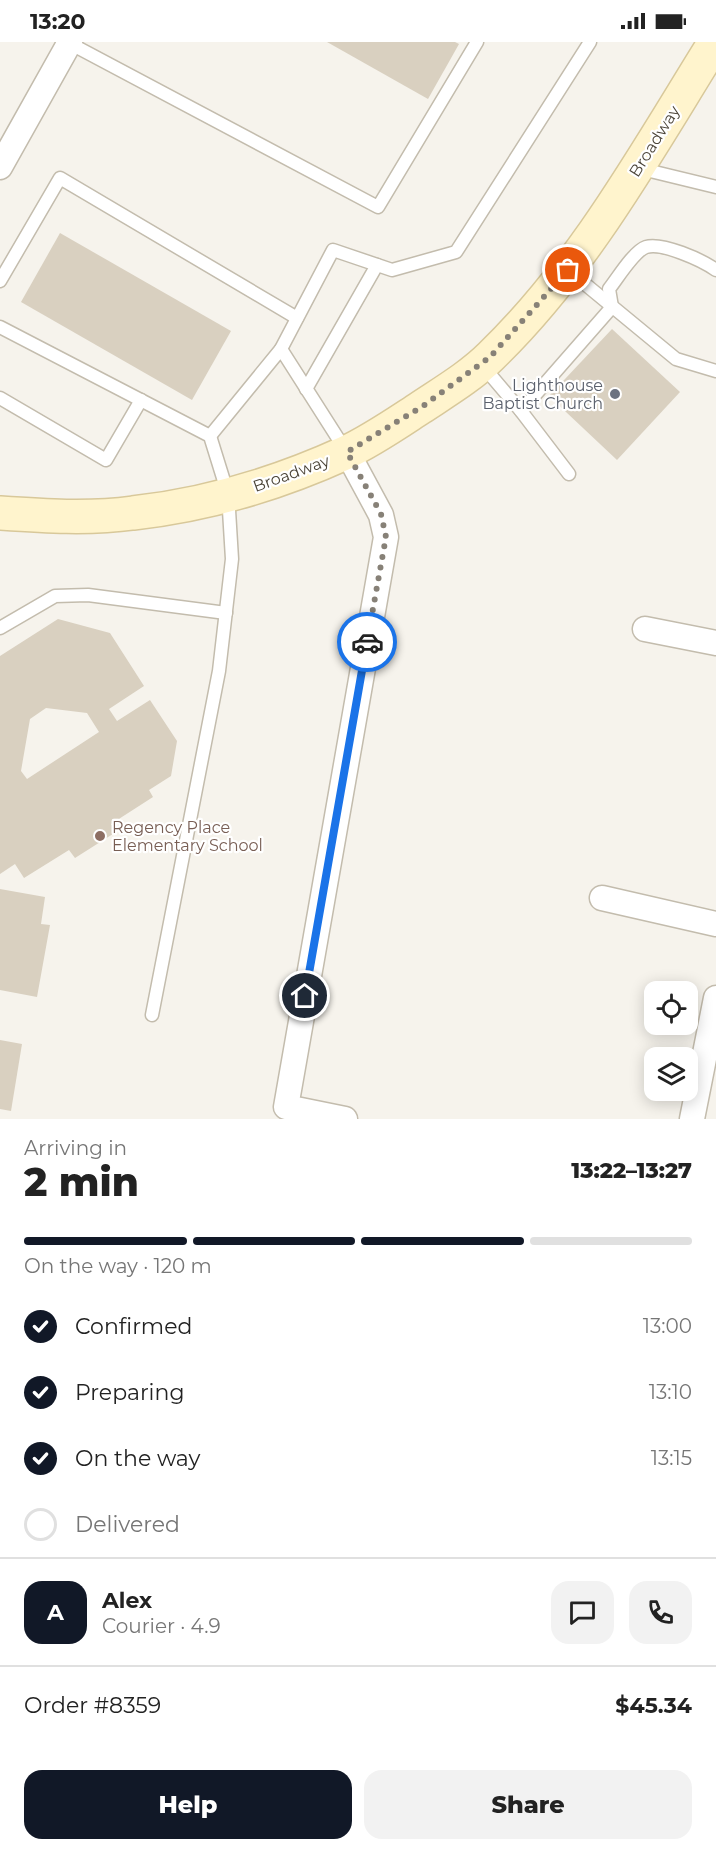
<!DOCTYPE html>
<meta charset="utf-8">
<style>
:root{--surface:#fff;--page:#f2f2f2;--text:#222;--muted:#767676;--line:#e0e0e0;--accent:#111827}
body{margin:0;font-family:Montserrat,sans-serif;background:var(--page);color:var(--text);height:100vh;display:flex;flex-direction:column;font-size:22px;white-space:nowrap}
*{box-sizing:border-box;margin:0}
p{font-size:20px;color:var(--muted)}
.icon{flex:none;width:33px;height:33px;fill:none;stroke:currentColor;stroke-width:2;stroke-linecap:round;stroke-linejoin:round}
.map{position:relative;height:1077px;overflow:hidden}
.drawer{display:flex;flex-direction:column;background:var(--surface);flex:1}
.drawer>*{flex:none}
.tools{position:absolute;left:644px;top:939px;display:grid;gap:12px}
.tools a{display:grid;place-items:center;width:54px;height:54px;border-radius:12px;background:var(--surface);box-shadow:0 3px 15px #0003;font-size:30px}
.pin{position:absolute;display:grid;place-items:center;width:51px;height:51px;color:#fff;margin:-26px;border:3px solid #fff;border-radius:50%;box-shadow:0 2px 6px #0007}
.courier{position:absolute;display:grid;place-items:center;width:60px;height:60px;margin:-30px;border:4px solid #1a73e8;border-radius:50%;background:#fff;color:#222;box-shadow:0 2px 8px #0007}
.head em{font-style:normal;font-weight:800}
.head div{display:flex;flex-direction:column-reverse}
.head{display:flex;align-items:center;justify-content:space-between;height:102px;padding:0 24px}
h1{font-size:39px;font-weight:800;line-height:45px}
.bar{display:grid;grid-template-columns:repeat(4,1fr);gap:9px 6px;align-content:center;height:72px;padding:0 24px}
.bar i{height:8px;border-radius:4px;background:var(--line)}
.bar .on{background:var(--accent)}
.bar p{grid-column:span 4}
.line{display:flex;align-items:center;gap:15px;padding:0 24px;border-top:2px solid var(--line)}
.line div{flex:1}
.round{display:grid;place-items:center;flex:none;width:63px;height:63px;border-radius:18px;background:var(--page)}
ol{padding:0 24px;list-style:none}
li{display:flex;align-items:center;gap:18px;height:66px}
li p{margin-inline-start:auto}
li .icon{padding:6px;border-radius:50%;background:var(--accent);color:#fff;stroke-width:4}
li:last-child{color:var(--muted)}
li i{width:33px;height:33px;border:3px solid var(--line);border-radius:50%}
.action{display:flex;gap:12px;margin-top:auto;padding:12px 24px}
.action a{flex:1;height:69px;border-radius:18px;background:var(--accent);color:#fff;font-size:24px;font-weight:800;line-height:69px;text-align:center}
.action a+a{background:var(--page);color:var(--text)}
.status{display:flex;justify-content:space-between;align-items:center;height:42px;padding:0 30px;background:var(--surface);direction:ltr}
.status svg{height:16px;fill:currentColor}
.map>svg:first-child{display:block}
.building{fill:#d9d0c0;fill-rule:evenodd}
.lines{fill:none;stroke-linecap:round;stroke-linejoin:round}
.lane-casing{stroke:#c3bcad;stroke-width:15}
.street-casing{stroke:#c3bcad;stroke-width:27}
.secondary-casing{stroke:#d8c89a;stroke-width:36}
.lane{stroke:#fff;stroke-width:12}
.street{stroke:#fff;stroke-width:24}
.secondary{stroke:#fff4cd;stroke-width:33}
.done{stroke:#878177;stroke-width:6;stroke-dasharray:0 10.8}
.route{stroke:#1a73e8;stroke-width:8}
.worship-dot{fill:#6b7280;stroke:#fff;stroke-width:2}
.education-dot{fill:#8d6e63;stroke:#fff;stroke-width:2}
.labels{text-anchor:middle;stroke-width:4.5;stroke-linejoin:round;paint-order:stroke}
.street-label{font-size:16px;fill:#4b4438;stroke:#fff}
.worship-label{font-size:16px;fill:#5b616d;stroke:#fff;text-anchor:end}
.education-label{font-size:16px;fill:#785e54;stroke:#fff;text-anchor:start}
</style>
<div class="status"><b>13:20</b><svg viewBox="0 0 49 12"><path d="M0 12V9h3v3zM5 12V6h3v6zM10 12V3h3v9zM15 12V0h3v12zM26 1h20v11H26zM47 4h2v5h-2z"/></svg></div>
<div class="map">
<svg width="716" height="1077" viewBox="0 0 716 1077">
<rect width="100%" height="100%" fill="#f6f3ec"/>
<!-- building -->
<g class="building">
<polygon points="327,0 455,0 459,2 428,57"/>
<polygon points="60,191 231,289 192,358 21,260"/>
<polygon points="612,287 680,350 617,418 549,354"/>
<path d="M 58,577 L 110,591 L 144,644 L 109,667 L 117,679 L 150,658 L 177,699 L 171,734 L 149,748 L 153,755 L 111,782 L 116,790 L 75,816 L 69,808 L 24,836 L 15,822 L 0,832 L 0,614 ZM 46,666 L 87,671 L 99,690 L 27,737 L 21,729 L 30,677 Z"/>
<polygon points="0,847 45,855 41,882 50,883 37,955 0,948"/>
<polygon points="0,998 22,1002 11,1069 0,1067"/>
</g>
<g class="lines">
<defs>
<g id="lane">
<polyline points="69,1 378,165 477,0"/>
<polyline points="638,126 716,145"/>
<polyline points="568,228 676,317 716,329"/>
<polyline points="0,239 60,136 297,276"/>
<path d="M 612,265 L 609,247 C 617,237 634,209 646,205 C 662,200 702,218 716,228"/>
<polyline points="0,285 210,394 228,452 232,517 219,629 152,973"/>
<polyline points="281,307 333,208 392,228 456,210 590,0"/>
<polyline points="482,323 521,369 569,432"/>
<polyline points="306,347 377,223"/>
<polyline points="0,356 106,418 141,358"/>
<polyline points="521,369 612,265"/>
<polyline points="210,394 281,307 346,409"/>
<polyline points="0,586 55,554 88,553 226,571"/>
</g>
<g id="street">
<polyline points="0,125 70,0"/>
<polyline points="645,587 716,601"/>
<polyline points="602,856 716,882"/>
<polyline points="345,1077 286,1065 386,495 381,473 347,410"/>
<polyline points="692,1077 716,956"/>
</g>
<path id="secondary" d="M 0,471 C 44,474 89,477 133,471 C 206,463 279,441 345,411 C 371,399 397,381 420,366 C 444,350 471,334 491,314 C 584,224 647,109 715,0"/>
</defs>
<!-- lane casing -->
<use href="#lane" class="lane-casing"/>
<!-- street casing -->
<use href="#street" class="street-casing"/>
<!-- secondary casing -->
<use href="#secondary" class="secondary-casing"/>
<!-- lane -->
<use href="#lane" class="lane"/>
<!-- street -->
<use href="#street" class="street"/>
<!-- secondary -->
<use href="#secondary" class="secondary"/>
</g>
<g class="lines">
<!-- done -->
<polyline class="done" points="367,600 386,495 381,472 347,410 423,364 490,315 568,228"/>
<!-- route -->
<polyline class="route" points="305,954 367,600"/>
</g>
<!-- markers -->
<circle class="worship-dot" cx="615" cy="352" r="6"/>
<circle class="education-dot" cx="100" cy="794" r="6"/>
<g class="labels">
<!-- street labels -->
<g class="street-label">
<text transform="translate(654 99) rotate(-58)" y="6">Broadway</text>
<text transform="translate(291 431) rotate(-20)" y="6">Broadway</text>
</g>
<!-- worship labels -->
<g class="worship-label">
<text x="603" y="349">Lighthouse<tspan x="603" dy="18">Baptist Church</tspan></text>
</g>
<!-- education labels -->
<g class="education-label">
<text x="112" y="791">Regency Place<tspan x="112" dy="18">Elementary School</tspan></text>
</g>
</g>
</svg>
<div class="tools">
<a><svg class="icon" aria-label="locate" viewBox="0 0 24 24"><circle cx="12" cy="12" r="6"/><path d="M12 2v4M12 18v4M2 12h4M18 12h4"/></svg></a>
<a><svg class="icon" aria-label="layers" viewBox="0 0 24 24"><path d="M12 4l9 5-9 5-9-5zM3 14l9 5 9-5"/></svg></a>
</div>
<div class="pin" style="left:568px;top:228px;background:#ea580c"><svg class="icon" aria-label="bag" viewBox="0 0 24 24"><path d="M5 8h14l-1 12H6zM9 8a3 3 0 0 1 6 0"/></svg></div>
<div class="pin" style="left:305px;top:954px;background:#1f2937"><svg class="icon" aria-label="home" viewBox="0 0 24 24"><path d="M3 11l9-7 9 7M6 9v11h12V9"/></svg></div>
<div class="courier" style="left:367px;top:600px"><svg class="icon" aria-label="car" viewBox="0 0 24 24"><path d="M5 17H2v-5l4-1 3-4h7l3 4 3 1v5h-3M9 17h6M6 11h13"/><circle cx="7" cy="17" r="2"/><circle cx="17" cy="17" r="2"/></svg></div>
</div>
<section class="drawer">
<div class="head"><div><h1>2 min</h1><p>Arriving in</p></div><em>13:22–13:27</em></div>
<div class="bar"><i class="on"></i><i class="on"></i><i class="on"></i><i></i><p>On the way · 120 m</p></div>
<ol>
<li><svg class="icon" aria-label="check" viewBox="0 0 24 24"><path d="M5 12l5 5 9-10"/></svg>Confirmed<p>13:00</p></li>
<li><svg class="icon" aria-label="check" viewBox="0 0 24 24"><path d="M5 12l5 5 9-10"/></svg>Preparing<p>13:10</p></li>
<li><svg class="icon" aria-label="check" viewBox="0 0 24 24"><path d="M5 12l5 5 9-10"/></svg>On the way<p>13:15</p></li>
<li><i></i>Delivered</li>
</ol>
<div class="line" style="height:108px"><b class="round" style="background:var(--accent);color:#fff">A</b><div><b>Alex</b><p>Courier · 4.9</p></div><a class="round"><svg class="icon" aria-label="chat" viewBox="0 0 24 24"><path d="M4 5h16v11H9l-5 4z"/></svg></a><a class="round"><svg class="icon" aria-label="phone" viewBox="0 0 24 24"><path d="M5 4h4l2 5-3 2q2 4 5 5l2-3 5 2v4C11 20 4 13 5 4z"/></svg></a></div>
<div class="line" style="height:78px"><div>Order #8359</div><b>$45.34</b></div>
<div class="action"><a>Help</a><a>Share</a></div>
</section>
